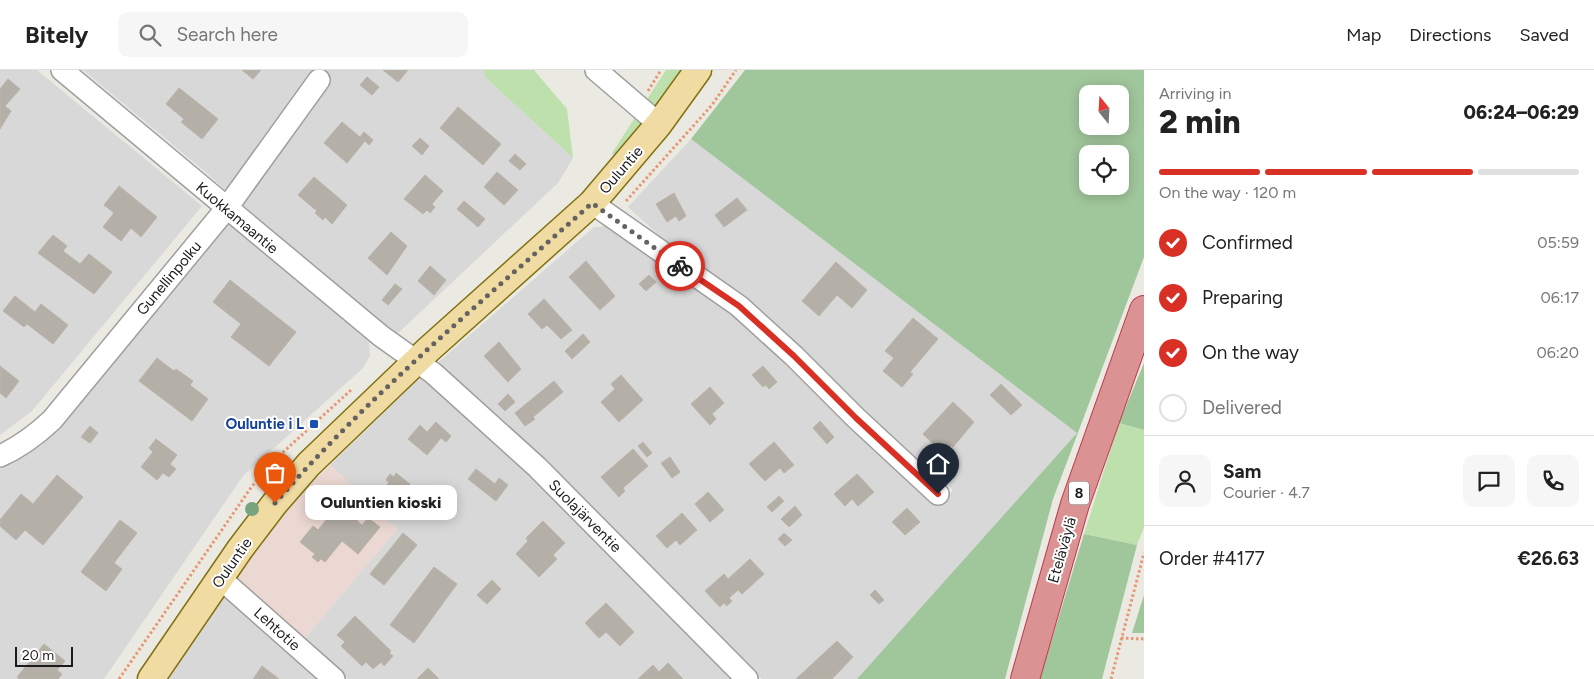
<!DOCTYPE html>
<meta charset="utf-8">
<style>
:root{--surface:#fff;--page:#f6f6f6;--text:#222;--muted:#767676;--line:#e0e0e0;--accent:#d93025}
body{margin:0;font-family:Figtree,sans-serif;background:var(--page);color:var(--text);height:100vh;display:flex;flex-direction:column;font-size:19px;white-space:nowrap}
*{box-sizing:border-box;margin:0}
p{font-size:16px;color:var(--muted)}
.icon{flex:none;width:28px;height:28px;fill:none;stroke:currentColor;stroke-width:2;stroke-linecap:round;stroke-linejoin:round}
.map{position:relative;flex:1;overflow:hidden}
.sheet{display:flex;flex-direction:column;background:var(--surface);width:450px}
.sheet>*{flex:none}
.needle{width:32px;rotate:342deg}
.tools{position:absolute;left:1079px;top:15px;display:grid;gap:10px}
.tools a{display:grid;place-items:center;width:50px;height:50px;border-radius:10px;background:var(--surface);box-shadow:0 2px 12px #0003;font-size:25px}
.scale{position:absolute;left:15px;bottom:12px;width:58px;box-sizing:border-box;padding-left:5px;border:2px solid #1b1b1b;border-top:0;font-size:14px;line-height:18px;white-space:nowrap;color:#1b1b1b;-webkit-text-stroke:4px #fff;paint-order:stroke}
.pin{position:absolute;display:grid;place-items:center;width:42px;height:42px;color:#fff;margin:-51px -21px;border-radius:50% 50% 50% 0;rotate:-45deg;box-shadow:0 0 5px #0007}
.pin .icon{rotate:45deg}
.courier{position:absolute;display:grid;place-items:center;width:50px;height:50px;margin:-25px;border:4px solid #d93025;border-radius:50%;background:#fff;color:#222;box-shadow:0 1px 6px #0007}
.bubble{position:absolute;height:35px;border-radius:10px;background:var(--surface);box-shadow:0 2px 12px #0003;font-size:16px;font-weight:800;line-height:35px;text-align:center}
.head em{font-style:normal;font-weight:800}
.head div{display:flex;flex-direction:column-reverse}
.head{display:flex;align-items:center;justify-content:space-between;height:85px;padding:0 15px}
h1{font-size:32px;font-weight:800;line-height:38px}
.bar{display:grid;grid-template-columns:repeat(4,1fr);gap:8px 5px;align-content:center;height:60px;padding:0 15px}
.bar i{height:6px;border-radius:4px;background:var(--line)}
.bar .selected{background:var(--accent)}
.bar p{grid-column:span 4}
.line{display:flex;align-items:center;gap:12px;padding:0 15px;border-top:1px solid var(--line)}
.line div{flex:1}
.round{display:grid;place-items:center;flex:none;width:52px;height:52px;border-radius:10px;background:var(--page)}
ol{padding:0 15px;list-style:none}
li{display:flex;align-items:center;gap:15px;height:55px}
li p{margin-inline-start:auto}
li .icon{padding:5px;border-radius:50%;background:var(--accent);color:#fff;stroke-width:4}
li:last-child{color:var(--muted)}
li i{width:28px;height:28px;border:2px solid var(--line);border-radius:50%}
header{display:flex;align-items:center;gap:30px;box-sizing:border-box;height:70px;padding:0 25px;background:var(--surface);border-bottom:1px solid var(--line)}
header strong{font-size:24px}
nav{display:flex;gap:28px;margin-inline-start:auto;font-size:18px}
.search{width:350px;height:45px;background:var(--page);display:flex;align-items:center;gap:12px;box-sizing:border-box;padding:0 18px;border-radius:10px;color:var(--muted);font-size:19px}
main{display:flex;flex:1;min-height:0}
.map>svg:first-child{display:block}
.residential{fill:#d9d8d8}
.commercial{fill:#ebd8d2}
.grass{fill:#bde0ad}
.forest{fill:#a0c69b;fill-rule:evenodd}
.building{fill:#b4b0a8;stroke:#bbb3a6}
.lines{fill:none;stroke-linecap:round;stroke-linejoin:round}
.minor-casing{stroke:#9f9f9f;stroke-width:24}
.major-casing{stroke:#817011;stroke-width:29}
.highway-casing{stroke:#c0384e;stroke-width:30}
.path{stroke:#e89776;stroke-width:3;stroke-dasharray:2.5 2.5;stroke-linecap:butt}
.minor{stroke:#fff;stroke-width:21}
.major{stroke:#f0dca2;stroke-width:26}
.highway{stroke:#da9292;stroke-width:28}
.tree{fill:#77a47f}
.done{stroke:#646361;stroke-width:5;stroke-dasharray:0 9}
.route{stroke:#d93025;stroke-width:6}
.transit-dot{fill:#1a4fb4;stroke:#fff;stroke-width:2}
.labels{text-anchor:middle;stroke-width:4;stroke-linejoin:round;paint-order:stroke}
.shield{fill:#fff;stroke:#5f5f5f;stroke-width:1}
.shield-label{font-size:14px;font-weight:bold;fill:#1b1b1b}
.street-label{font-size:15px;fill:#1b1b1b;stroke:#fff}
.transit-label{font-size:15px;font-weight:bold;fill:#164399;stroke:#fff;text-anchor:end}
</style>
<header>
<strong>Bitely</strong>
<div class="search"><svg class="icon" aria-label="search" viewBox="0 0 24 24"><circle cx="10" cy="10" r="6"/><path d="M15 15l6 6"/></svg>Search here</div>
<nav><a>Map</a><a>Directions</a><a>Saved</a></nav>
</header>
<main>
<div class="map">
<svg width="1144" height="609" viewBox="0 0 1144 609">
<rect width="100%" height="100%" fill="#ebeae2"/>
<!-- residential -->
<g class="residential">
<polygon points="0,0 37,0 202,136 32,341 0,365"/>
<polygon points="83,0 484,0 485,7 573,88 558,113 395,266 272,162 203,100"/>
<polygon points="691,69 1077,363 857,609 762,609 542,391 435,295 594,157 606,156 623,164 734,245 849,357 939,435 953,420 862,340 801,277 746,226 674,179 628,137"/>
<polygon points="226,151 369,272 370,286 363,298 243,406 104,609 0,609 0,399 42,375"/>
<polygon points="423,305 532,402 733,609 348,609 304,569 397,459 330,395"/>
<polygon points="223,522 319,609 164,609"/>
</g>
<!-- commercial -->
<polygon class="commercial" points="330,395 397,459 304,569 236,507 290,435"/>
<!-- grass -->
<g class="grass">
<polygon points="484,0 534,0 567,39 573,88 485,7"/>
<polygon points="666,0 681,0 649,48 615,86 612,83"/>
<polygon points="1119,353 1144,360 1144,457 1137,475 1084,464"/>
</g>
<!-- forest -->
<g class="forest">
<path d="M 745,0 L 1144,0 L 1144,187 L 1053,429 L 1005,609 L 857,609 L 1077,363 L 691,69 ZM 1088,24 L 1120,24 L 1120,56 L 1088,56 ZM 1088,84 L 1120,84 L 1120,116 L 1088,116 Z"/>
<polygon points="1144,293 1144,360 1119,353"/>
<polygon points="1084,464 1137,475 1102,609 1040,609"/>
<polygon points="1144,525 1144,563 1132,563"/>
</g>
<!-- building -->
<g class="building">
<polygon points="242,0 261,0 253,9"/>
<polygon points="383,0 408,0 398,12"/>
<polygon points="367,7 379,17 372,25 360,15"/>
<polygon points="8,9 20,19 5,36 11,41 0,59 0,19"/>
<polygon points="179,18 218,49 202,69 181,52 184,49 166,34"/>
<polygon points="458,37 501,74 483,95 440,58"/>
<polygon points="342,52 360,67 364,62 373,70 369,75 365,71 347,93 324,73"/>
<polygon points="420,68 429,76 422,85 412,76"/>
<polygon points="515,84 526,94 520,100 509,91"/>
<polygon points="497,102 518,120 504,135 484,117"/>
<polygon points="425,105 443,121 432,134 435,137 430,143 427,140 423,144 404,129"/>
<polygon points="314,107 347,135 332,154 325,147 323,150 315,143 317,141 298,125"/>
<polygon points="119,116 157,147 141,167 131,158 121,171 103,157 114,143 104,135"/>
<polygon points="674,123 686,146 679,151 676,146 667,152 656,134"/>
<polygon points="737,128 747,140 724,157 715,145"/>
<polygon points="464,131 485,149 478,157 457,139"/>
<polygon points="391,162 407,176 387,205 368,188"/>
<polygon points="53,165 67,176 63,181 80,194 89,184 112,202 94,224 38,183"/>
<polygon points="586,191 615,226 600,240 569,207"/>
<polygon points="836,192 867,220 852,238 837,225 819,246 802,231"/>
<polygon points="430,196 446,210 434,225 418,211"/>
<polygon points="649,205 656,212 646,221 639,214"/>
<polygon points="230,210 296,262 269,296 231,267 241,254 213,232"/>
<polygon points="395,214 402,219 388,235 382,230"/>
<polygon points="15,226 35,242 41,234 68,255 53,274 27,254 24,257 3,241"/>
<polygon points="544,229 572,260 561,269 547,255 542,259 528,244"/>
<polygon points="913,248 938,269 910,302 913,304 902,317 883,301 894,288 885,281"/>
<polygon points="583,264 590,272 572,289 565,281"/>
<polygon points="499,272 521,299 508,312 484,286"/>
<polygon points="157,288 174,301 176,299 193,311 190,315 208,329 192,351 139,311"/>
<polygon points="0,296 19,311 6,328 0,323"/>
<polygon points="763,296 777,312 769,319 766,315 763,317 752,305"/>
<polygon points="621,305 643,330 619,352 601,332 615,319 611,314"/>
<polygon points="554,311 563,322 533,347 535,349 525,356 515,343"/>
<polygon points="1001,314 1022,335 1011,345 990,325"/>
<polygon points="710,317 724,333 712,344 716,349 710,355 691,334"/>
<polygon points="508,324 515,332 505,341 498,334"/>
<polygon points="953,332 974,352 953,377 951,375 943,383 923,364"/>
<polygon points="820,351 834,367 827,374 813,358"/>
<polygon points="436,352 451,366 446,372 441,368 427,385 408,369 420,355 427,362"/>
<polygon points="90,356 98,363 90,373 81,367"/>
<polygon points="156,369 177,385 170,394 176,399 169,407 163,403 157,410 141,397 153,382 149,378"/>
<polygon points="643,372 652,383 647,387 638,376"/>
<polygon points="774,372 794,395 784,403 780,398 765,411 749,394"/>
<polygon points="633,379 648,396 623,418 625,421 619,427 601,407"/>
<polygon points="670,387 680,402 672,408 661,393"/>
<polygon points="476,399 495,414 499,408 508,415 496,431 468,409"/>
<polygon points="396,403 410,414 398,430 384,419 389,412 386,410 390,404 394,407"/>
<polygon points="857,404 874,422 858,436 852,429 845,436 834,424"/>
<polygon points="57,405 83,427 43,475 25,460 16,470 0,456 0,450 21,424 33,434"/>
<polygon points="708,422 724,440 710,452 695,434"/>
<polygon points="779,426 784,431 772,442 767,437"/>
<polygon points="340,433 359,449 357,451 362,455 368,448 380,457 358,484 342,471 325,492 321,489 318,492 312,487 315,484 300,472 313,456 318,460"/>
<polygon points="795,436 802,445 789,457 781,449"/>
<polygon points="907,438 920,452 905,465 892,452"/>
<polygon points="682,443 697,460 680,475 676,470 667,478 656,466"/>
<polygon points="120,450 137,463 114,493 122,499 106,521 81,502"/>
<polygon points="543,451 565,473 553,485 557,489 539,507 516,484 528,471 526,468"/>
<polygon points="403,463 417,475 384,515 370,504"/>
<polygon points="784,463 792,470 785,476 778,469"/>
<polygon points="750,489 764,504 742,524 738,520 729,528 732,531 727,536 724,533 720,537 705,521 724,504 728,509"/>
<polygon points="434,497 457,514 414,573 390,555"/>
<polygon points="492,510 501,519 487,534 477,525"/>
<polygon points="875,520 884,530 879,534 870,525"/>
<polygon points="606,533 634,562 620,576 606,562 599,568 585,553"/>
<polygon points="355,546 391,581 389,583 393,586 384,596 381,592 373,599 366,592 362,596 341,576 345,572 337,565"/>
<polygon points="837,571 853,587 832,609 796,609"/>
<polygon points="44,574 65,591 57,600 62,604 58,609 19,609 17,607"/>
<polygon points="668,593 683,609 638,609 653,595 659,602"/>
<polygon points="262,596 279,609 253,609"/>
<polygon points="428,598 439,609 417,609"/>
</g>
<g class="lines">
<defs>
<g id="minor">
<polyline points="62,0 381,266 433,303 537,397 747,609"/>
<polyline points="596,0 659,54"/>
<polyline points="592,133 739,236 794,286 856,348 938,424"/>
<path d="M 0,386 C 20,377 36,365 52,350 L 226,139 L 319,10"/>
<polyline points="221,509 334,609"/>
</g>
<polyline id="major" points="151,609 240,479 275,433 309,394 429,279 592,133 659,54 698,0"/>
<polyline id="highway" points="1025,609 1075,434 1144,240"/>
</defs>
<!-- minor casing -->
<use href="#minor" class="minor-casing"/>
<!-- major casing -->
<use href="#major" class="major-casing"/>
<!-- highway casing -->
<use href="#highway" class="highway-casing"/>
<!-- path -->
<g class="path">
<polyline points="648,21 661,0"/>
<polyline points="626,131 712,35 736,0"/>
<polyline points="1121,568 1144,569"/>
<polyline points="119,609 250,419 268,396 351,320"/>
<polyline points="1111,609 1144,483"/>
</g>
<!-- minor -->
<use href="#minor" class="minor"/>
<!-- major -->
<use href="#major" class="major"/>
<!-- highway -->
<use href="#highway" class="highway"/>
</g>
<!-- trees -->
<circle class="tree" cx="252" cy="439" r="7"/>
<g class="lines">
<!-- done -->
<path class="done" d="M 275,433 C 371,323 484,230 592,133 L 680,196"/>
<!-- route -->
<polyline class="route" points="680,196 739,236 794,286 856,348 938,424"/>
</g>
<!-- markers -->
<rect class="transit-dot" x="309" y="349" width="10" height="10" rx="2.5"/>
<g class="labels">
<!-- shield labels -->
<rect class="shield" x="1069" y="411.5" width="20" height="23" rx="4"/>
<g class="shield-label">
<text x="1079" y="428">8</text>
</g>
<!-- street labels -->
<g class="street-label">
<text transform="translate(621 100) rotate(-49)" y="5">Ouluntie</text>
<text transform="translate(237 148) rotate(40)" y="5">Kuokkamaantie</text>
<text transform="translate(169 208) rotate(-50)" y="5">Gunellinpolku</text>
<text transform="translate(585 446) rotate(45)" y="5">Suolajärventie</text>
<text transform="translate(1062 480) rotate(-74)" y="5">Eteläväylä</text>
<text transform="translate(232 493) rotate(-55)" y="5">Ouluntie</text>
<text transform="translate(277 559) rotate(42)" y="5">Lehtotie</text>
</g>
<!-- transit labels -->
<g class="transit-label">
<text x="304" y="359">Ouluntie i L</text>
</g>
</g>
</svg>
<div class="tools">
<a><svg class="needle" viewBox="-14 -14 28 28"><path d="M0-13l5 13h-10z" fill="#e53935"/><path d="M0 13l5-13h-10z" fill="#767676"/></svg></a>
<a><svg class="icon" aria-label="locate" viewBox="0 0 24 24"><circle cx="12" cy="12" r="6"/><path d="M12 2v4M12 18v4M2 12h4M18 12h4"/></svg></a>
</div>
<div class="scale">20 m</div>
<div class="pin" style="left:275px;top:433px;background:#ea580c"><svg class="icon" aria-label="bag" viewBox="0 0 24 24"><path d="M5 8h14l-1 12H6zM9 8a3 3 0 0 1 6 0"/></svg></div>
<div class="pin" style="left:938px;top:424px;background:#1f2937"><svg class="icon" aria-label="home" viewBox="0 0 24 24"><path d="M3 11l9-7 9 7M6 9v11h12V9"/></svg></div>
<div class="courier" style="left:680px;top:196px"><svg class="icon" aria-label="bike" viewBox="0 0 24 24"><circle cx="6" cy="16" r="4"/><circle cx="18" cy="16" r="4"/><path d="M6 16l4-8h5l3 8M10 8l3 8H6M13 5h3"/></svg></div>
<div class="bubble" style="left:305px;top:415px;width:152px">Ouluntien kioski</div>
</div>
<section class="sheet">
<div class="head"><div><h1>2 min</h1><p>Arriving in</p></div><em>06:24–06:29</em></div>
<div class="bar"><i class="selected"></i><i class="selected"></i><i class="selected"></i><i></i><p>On the way · 120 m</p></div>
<ol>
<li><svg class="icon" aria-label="check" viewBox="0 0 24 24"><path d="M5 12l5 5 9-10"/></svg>Confirmed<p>05:59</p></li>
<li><svg class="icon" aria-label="check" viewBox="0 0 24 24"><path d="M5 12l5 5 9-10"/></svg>Preparing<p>06:17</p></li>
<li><svg class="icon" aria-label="check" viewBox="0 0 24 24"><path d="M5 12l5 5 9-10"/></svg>On the way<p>06:20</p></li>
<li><i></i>Delivered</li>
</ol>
<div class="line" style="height:90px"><a class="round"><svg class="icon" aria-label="person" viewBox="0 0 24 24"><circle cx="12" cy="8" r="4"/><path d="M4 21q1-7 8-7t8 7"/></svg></a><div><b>Sam</b><p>Courier · 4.7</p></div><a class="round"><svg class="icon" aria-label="chat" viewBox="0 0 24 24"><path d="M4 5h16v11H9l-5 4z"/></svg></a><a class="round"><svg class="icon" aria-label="phone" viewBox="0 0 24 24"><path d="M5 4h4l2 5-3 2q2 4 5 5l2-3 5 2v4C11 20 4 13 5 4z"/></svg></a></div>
<div class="line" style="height:65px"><div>Order #4177</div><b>€26.63</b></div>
</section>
</main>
